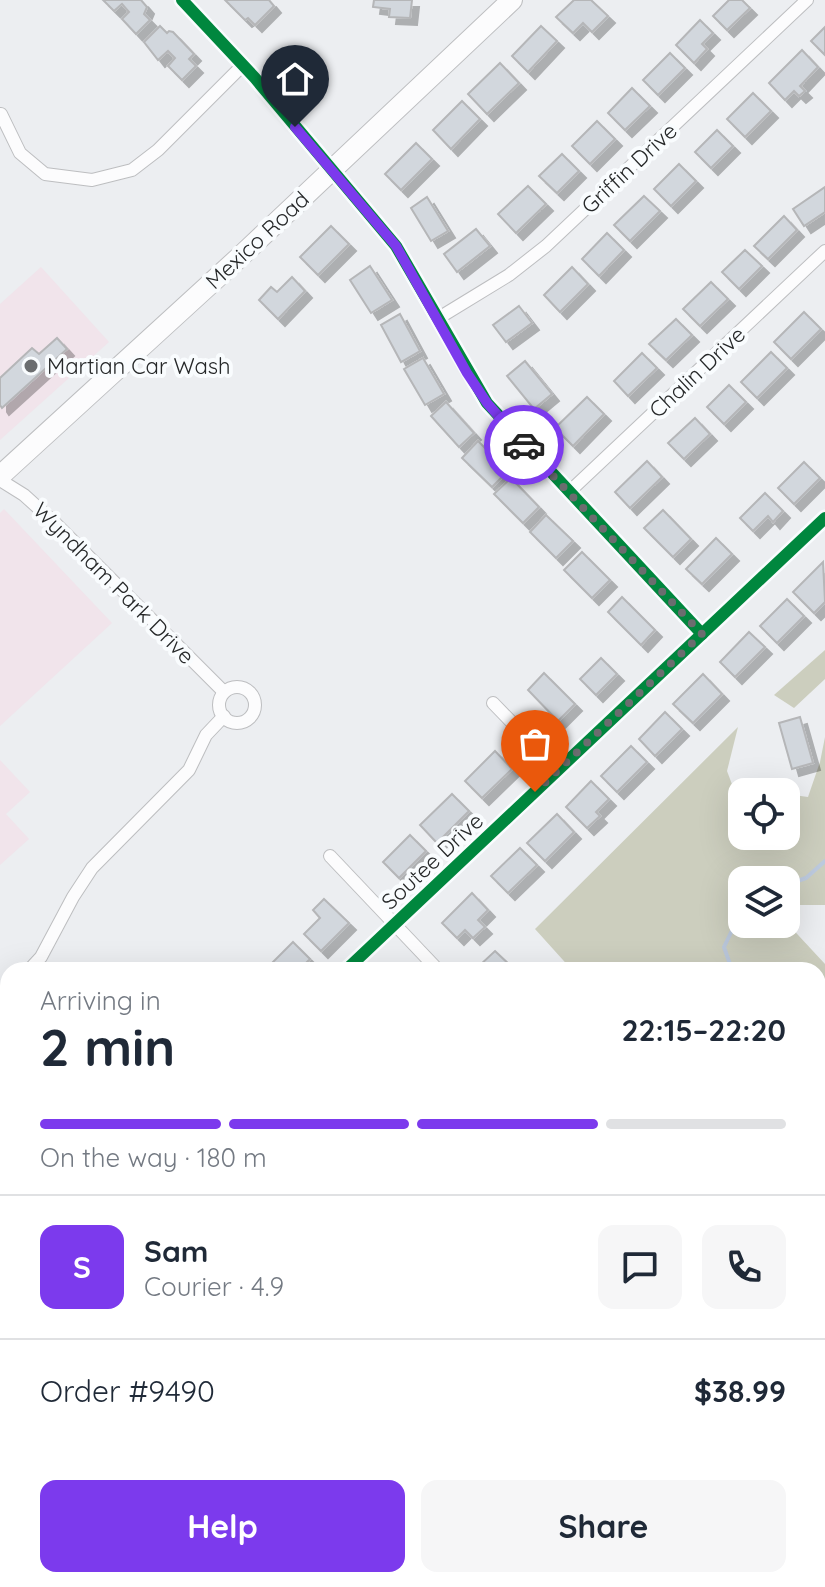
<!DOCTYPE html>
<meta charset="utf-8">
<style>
:root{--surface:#fff;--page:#f6f6f7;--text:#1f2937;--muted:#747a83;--line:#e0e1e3;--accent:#7c3aed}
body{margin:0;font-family:Quicksand,sans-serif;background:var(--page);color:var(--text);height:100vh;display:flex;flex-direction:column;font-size:30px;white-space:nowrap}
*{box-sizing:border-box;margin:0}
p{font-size:26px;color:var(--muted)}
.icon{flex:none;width:44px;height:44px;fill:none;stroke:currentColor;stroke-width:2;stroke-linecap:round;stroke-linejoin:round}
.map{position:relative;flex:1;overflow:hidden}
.panel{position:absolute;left:0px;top:962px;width:826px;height:626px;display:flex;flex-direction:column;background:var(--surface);border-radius:24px 24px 0 0;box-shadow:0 8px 32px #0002}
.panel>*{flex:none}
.controls{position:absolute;left:728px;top:778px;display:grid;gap:16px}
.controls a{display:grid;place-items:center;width:72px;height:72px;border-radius:16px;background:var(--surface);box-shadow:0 8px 32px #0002;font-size:40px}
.pin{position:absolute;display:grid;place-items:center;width:68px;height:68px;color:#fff;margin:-82px -34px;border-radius:50% 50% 50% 0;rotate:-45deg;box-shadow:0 0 8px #0007}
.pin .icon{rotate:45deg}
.courier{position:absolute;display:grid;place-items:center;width:80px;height:80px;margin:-40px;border:6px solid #7c3aed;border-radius:50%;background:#fff;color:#222;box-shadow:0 2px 10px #0007}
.overview em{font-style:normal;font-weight:800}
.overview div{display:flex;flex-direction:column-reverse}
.overview{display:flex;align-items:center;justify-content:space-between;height:136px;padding:0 40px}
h1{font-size:52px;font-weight:800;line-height:60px}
.bar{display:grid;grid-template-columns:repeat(4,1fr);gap:12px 8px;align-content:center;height:96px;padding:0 40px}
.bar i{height:10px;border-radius:6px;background:var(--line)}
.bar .current{background:var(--accent)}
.bar p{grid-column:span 4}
.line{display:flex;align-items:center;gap:20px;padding:0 40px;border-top:2px solid var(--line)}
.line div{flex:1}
.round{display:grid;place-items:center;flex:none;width:84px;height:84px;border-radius:16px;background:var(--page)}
.cta{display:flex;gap:16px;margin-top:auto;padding:16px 40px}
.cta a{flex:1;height:92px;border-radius:16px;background:var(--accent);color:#fff;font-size:32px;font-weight:800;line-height:92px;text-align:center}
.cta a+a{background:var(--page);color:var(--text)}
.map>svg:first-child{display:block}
.commercial{fill:#f1e4eb}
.forest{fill:#cccebe}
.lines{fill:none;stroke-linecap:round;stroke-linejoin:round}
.stream{stroke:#bcc9dd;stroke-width:4}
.building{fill:#d2d7dd;stroke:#b5b6b8;stroke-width:2;filter:url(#shadow)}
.street-casing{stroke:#bdbec0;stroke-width:14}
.secondary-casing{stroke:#bdbec0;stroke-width:20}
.primary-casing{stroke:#bdbec0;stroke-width:22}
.street{stroke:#fcfcfd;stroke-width:12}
.secondary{stroke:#fcfcfd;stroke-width:18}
.primary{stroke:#fcfcfd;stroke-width:20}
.cycleway-casing{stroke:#f9fcfe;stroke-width:17}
.cycleway{stroke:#00873e;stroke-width:12}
.done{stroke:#6b6d6f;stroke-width:8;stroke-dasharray:0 14.4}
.route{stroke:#7c3aed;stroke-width:10}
.poi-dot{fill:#6b6d6f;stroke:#f9fcfe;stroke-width:3}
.labels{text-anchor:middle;stroke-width:8;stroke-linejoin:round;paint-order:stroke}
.street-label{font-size:22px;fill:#262829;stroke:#f9fcfe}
.poi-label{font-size:22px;fill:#262829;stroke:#f9fcfe;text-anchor:start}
</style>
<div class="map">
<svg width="825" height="1587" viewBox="0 0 825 1587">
<defs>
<filter id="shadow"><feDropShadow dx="7" dy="7" stdDeviation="0" flood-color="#0004"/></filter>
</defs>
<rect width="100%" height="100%" fill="#eceef1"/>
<!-- commercial -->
<g class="commercial">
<polygon points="41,267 109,342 0,440 0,304"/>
<polygon points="4,509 112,623 0,726 0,513"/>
<polygon points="0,760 30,792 6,814 29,839 0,865"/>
</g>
<!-- forest -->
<g class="forest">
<polygon points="825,650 825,679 794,708 774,695"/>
<polygon points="738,727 727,771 736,795 742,795 742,836 786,836 786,794 808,797 820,762 825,737 825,905 786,905 786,880 742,880 742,924 786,924 786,922 825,964 825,1027 818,1035 818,970 572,970 535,929"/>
</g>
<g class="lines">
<!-- stream -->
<g class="stream">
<polyline points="786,885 806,878 825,861"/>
<polyline points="732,970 724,947 737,920 742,917"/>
<polyline points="159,1587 166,1580"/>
</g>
</g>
<!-- building -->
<g class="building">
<polygon points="103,0 141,0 147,7 144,14 150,20 136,34 122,19 129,12 122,4 114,11"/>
<polygon points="225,0 269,0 274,6 255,25 248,18 245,20"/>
<polygon points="374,0 412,0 410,18 389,17 390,9 373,7"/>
<polygon points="574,0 591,0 608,16 592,32 583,23 573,33 556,17"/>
<polygon points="729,0 742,0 750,8 727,30 713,16"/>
<polygon points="700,20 713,33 702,44 707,49 694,63 676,45"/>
<polygon points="160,26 167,33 169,31 173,32 194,54 189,59 196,66 182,80 168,66 175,58 168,51 158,60 144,42"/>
<polygon points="541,26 557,41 528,72 512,56"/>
<polygon points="825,27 825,55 811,41"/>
<polygon points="802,50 818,67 800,86 805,91 799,96 794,91 785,100 769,83"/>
<polygon points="670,53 685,68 658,95 643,80"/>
<polygon points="500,63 519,83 487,114 468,94"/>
<polygon points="632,88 650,106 625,130 608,113"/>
<polygon points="753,93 771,111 745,137 727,119"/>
<polygon points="462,101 480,119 451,149 433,130"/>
<polygon points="597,121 615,139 590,164 572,146"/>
<polygon points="717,130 733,146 711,168 695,152"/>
<polygon points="416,143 432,159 401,190 385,174"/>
<polygon points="562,154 579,171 557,193 539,176"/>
<polygon points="679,164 696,181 671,206 654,189"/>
<polygon points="528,186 546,204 516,233 498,214"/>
<polygon points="825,187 825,212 804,226 793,209"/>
<polygon points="644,196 660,211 630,241 614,225"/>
<polygon points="427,197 448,231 431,241 411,208"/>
<polygon points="784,216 797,230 768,259 754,246"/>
<polygon points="331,226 349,244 318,275 300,257"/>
<polygon points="476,229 490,246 457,272 444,254"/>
<polygon points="607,233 624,250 599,276 582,259"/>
<polygon points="745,250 762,266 739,289 722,272"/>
<polygon points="370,266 392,300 371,313 350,280"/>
<polygon points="572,267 588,284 560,312 544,295"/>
<polygon points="292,277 305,291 278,319 259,300 271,287 277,292"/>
<polygon points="711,282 728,299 700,326 683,309"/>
<polygon points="519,306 532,323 506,342 493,325"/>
<polygon points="804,312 821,329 791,359 774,342"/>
<polygon points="400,314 420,351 401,362 381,325"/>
<polygon points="676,319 692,335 666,360 649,344"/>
<polygon points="57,338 67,349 2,408 0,405 0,378 32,348 39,354"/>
<polygon points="771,352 787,368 757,398 741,382"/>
<polygon points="642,353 657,368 628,396 614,381"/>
<polygon points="423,358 444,394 425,405 404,369"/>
<polygon points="525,361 552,394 534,409 507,376"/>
<polygon points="729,385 746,402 724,424 707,407"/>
<polygon points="587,397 604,414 573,446 555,428"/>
<polygon points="446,402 474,433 459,447 431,416"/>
<polygon points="695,418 710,434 684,459 668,443"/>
<polygon points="478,441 508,471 492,487 462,458"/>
<polygon points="647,461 662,477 630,508 615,492"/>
<polygon points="804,462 820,478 794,504 778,488"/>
<polygon points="511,478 539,507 523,523 494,494"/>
<polygon points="765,493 783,511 773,522 768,516 753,531 740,518"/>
<polygon points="663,510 691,539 673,557 644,528"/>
<polygon points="546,515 573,541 556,558 530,532"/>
<polygon points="716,538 732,554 702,584 686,569"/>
<polygon points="582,552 610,580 592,598 564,570"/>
<polygon points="823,562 825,602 814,613 793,592"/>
<polygon points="622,597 655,630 641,645 608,612"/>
<polygon points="787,599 804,616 777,643 760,626"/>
<polygon points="749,632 765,647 735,677 720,662"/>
<polygon points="601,658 617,674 596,695 580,679"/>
<polygon points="544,673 575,704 558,721 528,690"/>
<polygon points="703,674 722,694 693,723 673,704"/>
<polygon points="665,712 682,729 655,756 639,739"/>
<polygon points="800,717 813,763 792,769 779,723"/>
<polygon points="631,746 647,762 617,792 601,776"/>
<polygon points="495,751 512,769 482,798 465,781"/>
<polygon points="591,781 609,799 596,812 600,816 587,828 566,807"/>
<polygon points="452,794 469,811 437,843 420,825"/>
<polygon points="557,814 574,832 545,861 527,843"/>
<polygon points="410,835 426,851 399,878 383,862"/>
<polygon points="520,848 537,865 508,893 491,876"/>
<polygon points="472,893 488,910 478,920 485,927 473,938 465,930 457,938 442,923"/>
<polygon points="324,899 349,923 321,951 304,934 320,918 313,910"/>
<polygon points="293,942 310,959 299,970 269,970 267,968"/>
<polygon points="495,951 515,970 483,970 479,966"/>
<polygon points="818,1111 825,1114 825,1138 822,1145 825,1146 825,1160 818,1157"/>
<polygon points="8,1425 8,1447 5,1443 8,1441 0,1431"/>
<polygon points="640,1580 671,1580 679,1585 678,1587 644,1587 638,1583"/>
</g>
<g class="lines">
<defs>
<g id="street">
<polyline points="182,0 255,78 396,246 487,403 702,634"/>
<polyline points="1,114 20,153 45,174 92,180 132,170 158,150 243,65"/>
<polyline points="437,319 509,275 546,246 807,0"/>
<polyline points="0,480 24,495 56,524 224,692"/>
<polyline points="569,492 825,251"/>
<circle cx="237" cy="705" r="18"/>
<polyline points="493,703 558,770"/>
<polyline points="330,856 438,970"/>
<polyline points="29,970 41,957 73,897 92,868 189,770 206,735 224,716"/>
<polyline points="346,970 825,518"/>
<polyline points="0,1000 8,992"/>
<polyline points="818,1301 825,1292"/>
<polyline points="818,1397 825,1417"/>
<polyline points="0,1521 8,1515"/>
<polyline points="320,1587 326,1580"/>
</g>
<g id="secondary">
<polyline points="0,1123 8,1131"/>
<polyline points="527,1580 539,1587"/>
</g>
<polyline id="primary" points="0,476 244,253 512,0"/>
</defs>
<!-- street casing -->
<use href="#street" class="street-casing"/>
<!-- secondary casing -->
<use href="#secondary" class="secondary-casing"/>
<!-- primary casing -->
<use href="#primary" class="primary-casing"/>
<!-- street -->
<use href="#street" class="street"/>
<!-- secondary -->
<use href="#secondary" class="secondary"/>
<!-- primary -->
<use href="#primary" class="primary"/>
<defs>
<g id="cycleway">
<polyline points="182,0 255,78 396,246 487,403 702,634"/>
<polyline points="346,970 825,518"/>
</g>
</defs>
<!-- cycleway casing -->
<use href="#cycleway" class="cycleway-casing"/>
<!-- cycleway -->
<use href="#cycleway" class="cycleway"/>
</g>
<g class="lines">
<!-- done -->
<polyline class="done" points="524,445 702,634 535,792"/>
<!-- route -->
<polyline class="route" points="295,127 396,246 467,373 487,403 524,445"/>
</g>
<!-- markers -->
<circle class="poi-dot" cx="31" cy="366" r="8"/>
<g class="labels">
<!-- street labels -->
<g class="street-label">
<text transform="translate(629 168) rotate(-43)" y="8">Griffin Drive</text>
<text transform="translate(257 240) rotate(-43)" y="8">Mexico Road</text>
<text transform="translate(697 372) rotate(-43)" y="8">Chalin Drive</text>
<text transform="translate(114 583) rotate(45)" y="8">Wyndham Park Drive</text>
<text transform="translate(432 861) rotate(-43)" y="8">Soutee Drive</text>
</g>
<!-- poi labels -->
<g class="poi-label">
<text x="47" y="374">Martian Car Wash</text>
</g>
</g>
</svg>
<div class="controls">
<a><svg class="icon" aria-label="locate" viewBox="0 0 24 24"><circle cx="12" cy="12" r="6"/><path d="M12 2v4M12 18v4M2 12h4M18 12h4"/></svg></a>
<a><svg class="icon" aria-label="layers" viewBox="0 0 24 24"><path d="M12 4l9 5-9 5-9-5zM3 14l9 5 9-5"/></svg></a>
</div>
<div class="pin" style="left:535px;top:792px;background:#ea580c"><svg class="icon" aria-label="bag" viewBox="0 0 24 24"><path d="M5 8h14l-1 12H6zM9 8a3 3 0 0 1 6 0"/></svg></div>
<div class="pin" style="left:295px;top:127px;background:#1f2937"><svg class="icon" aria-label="home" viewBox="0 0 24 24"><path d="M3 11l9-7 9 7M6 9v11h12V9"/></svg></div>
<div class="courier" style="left:524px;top:445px"><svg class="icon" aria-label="car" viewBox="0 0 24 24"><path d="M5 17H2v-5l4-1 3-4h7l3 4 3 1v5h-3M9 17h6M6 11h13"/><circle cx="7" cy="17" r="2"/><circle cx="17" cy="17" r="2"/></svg></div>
<section class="panel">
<div class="overview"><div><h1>2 min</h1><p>Arriving in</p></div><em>22:15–22:20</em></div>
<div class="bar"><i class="current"></i><i class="current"></i><i class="current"></i><i></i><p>On the way · 180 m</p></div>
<div class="line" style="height:144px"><b class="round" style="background:var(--accent);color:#fff">S</b><div><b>Sam</b><p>Courier · 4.9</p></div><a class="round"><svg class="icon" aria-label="chat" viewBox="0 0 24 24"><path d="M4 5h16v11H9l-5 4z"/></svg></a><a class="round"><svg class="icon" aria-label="phone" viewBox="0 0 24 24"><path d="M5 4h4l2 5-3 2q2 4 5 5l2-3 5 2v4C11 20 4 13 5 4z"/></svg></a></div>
<div class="line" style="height:104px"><div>Order #9490</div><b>$38.99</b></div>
<div class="cta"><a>Help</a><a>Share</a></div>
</section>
</div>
